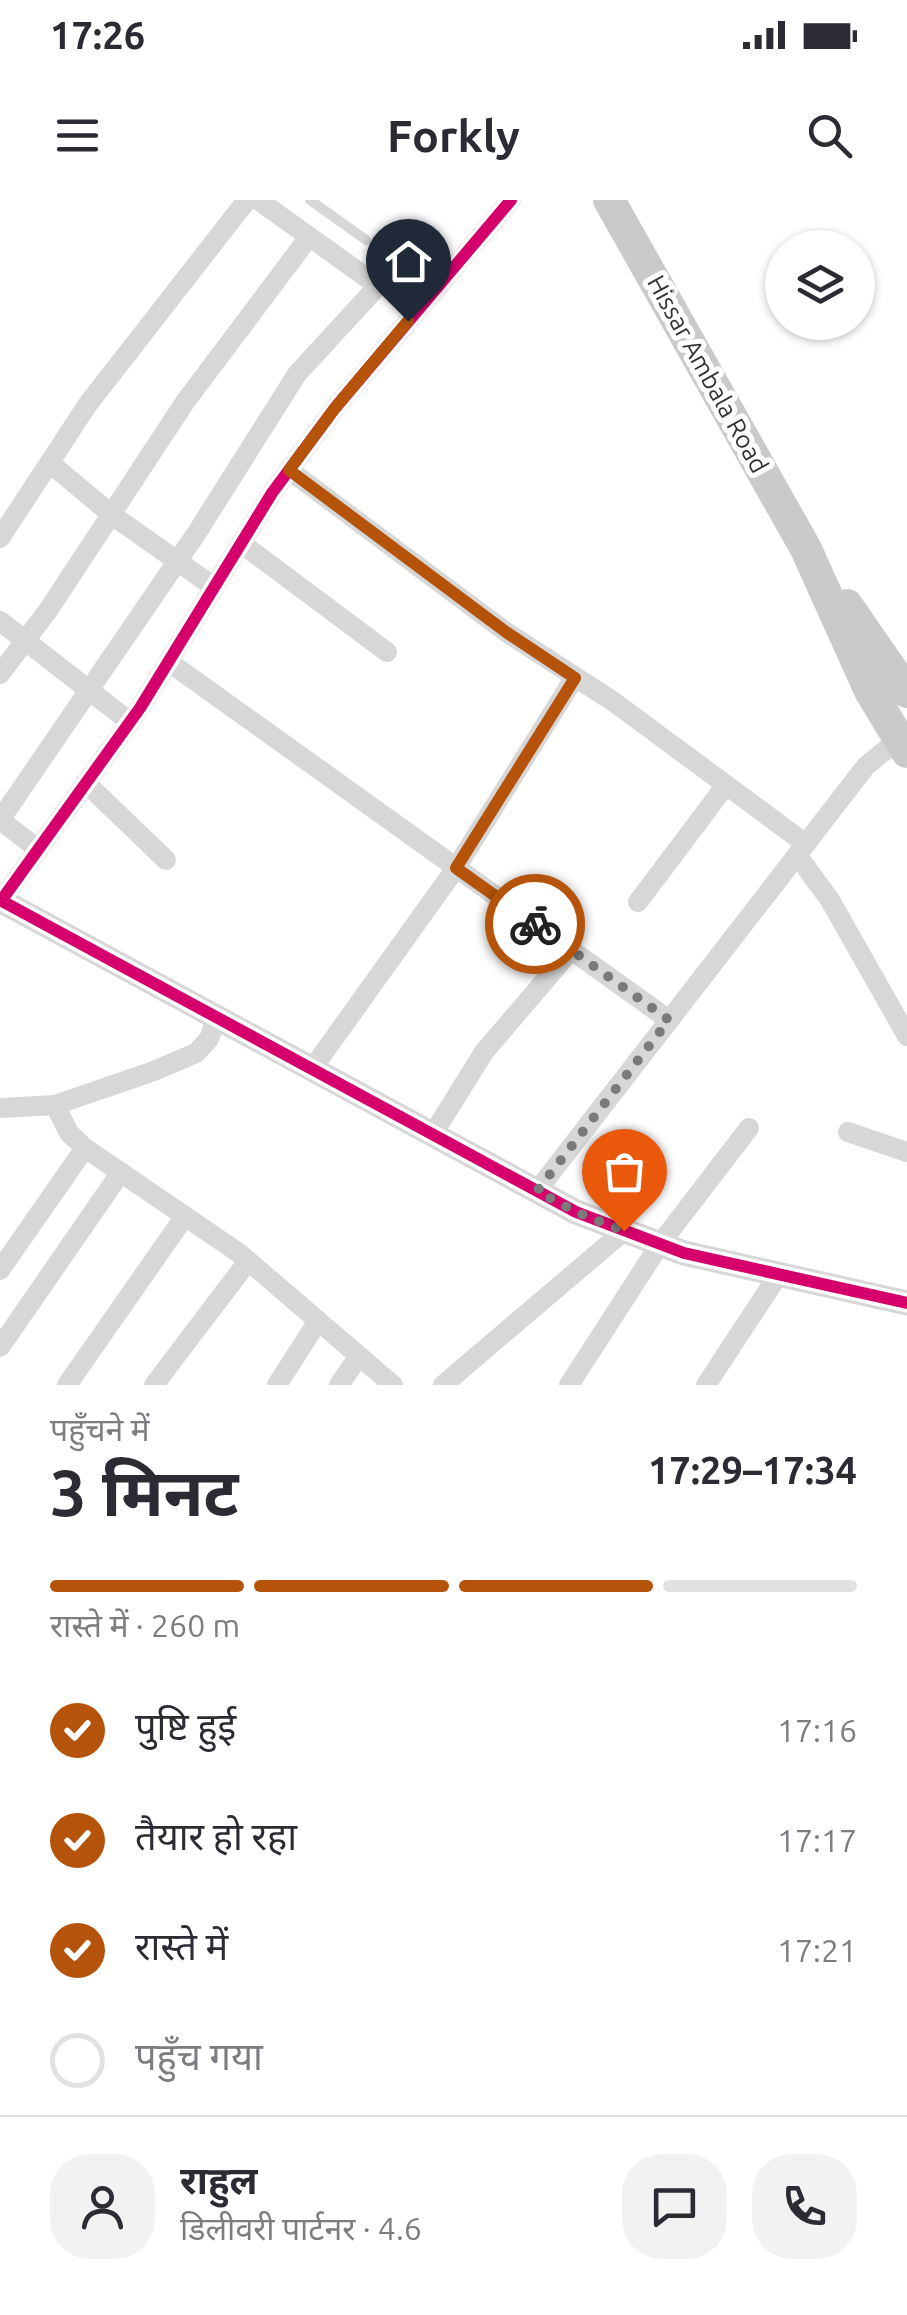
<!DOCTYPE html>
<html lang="hi">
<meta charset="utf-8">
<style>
:root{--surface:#fff;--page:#f2f2f3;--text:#2b2b33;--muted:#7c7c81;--line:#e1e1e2;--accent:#b45309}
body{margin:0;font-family:Ubuntu,"Noto Sans Devanagari",sans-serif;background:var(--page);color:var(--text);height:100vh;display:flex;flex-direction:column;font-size:38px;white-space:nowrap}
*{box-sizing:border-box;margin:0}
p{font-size:32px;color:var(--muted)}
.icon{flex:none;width:55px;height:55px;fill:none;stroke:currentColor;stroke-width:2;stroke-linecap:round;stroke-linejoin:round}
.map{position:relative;height:1185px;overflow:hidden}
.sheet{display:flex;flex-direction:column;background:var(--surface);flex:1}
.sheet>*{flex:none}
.tools{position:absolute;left:765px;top:30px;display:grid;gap:20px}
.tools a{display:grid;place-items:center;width:110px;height:110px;border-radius:50%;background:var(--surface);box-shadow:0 2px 8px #0004;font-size:50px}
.pin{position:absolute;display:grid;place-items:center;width:85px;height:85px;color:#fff;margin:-102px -42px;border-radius:50% 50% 50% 0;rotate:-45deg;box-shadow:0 0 10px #0007}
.pin .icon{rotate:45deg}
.courier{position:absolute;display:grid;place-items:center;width:100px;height:100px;margin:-50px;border:8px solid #b45309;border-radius:50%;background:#fff;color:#222;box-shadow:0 2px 12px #0007}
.summary em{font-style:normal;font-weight:700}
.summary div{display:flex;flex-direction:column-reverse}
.summary{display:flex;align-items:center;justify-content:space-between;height:170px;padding:0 50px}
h1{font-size:65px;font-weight:700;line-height:75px}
.bar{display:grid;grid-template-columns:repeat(4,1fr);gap:15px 10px;align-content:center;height:120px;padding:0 50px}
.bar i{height:12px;border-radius:8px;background:var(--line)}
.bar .selected{background:var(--accent)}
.bar p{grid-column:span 4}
.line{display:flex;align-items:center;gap:25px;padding:0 50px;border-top:2px solid var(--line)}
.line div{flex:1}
.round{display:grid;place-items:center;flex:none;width:105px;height:105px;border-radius:40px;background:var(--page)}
ol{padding:0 50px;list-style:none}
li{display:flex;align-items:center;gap:30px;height:110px}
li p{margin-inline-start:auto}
li .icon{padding:10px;border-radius:50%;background:var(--accent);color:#fff;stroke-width:4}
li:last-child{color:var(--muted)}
li i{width:55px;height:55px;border:5px solid var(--line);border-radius:50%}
.status{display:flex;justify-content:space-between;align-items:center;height:70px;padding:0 50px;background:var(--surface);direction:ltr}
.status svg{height:28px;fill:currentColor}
header{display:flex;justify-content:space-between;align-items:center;height:130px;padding:0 50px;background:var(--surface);font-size:45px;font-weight:700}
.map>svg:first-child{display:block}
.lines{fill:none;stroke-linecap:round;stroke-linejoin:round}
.service{stroke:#d7d7d7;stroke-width:10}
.minor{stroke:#d7d7d7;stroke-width:20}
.tertiary{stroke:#d7d7d7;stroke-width:25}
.primary{stroke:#cacaca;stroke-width:32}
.cycleway-casing{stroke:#fff;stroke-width:19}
.cycleway{stroke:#d6006c;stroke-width:12}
.done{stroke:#7a7a7a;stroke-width:10;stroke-dasharray:0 18}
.route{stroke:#b45309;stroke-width:12}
.labels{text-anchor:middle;stroke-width:10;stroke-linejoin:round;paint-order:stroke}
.street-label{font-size:25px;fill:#333;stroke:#fff}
</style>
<div class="status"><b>17:26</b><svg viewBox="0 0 49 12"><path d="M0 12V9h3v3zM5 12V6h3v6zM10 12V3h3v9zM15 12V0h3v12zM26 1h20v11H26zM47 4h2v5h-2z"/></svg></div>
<header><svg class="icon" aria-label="menu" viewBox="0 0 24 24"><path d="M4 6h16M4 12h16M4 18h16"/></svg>Forkly<svg class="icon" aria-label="search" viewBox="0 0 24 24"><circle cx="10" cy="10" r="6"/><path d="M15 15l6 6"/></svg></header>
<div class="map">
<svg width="907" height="1185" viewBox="0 0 907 1185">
<rect width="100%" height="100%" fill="#fff"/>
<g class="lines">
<!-- service -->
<polyline class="service" points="310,0 366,40"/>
<!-- minor -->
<g class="minor">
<polyline points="258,0 377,85"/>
<polyline points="50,263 112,315 214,387"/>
<polyline points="289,270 506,432 614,502 806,644"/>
<polyline points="0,338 88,204 247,0"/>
<polyline points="241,343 387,452"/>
<polyline points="0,421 130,522"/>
<polyline points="169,462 669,820"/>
<polyline points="0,474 49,409 185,202 309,37"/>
<polyline points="86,583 166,660"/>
<polyline points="0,620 196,334 297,174 389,74 402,74 432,92"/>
<polyline points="0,620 38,649"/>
<polyline points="797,655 830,700 907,836"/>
<polyline points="1,701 140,508 272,293 335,208 511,0"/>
<polyline points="638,702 726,585"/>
<polyline points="312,869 456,668 575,477"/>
<polyline points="55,905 69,933 85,948 239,1053 393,1185"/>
<polyline points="0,908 55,905 154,871 196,853 209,839 217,817"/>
<polyline points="848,932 907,952"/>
<polyline points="433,934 484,852 571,750"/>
<polyline points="537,991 866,566 899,539"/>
<polyline points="0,1070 85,948"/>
<polyline points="0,1147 121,972"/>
<polyline points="67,1185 185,1016"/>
<polyline points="154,1185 248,1061"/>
<polyline points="277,1185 318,1121"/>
<polyline points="339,1185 359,1156"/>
<polyline points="443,1185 624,1031"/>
<polyline points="569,1185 660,1044 749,928"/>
<polyline points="706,1185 779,1074"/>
</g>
<!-- tertiary -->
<polyline class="tertiary" points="0,700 576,1012 684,1053 907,1103"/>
<!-- primary -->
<g class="primary">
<polyline points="609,0 806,349 870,491 907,552"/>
<polyline points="847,405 907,492"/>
</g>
<defs>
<g id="cycleway">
<polyline points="0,700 576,1012 684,1053 907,1103"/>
<polyline points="1,701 140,508 272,293 335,208 511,0"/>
</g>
</defs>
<!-- cycleway casing -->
<use href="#cycleway" class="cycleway-casing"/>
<!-- cycleway -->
<use href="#cycleway" class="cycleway"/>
</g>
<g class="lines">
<!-- done -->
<polyline class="done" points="535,724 669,820 537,991 576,1012 624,1031"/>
<!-- route -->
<polyline class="route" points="408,121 335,208 289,270 506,432 575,478 456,668 535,724"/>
</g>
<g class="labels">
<!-- street labels -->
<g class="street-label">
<text transform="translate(708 174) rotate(61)" y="9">Hissar Ambala Road</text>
</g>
</g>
</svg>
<div class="tools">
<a><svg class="icon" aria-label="layers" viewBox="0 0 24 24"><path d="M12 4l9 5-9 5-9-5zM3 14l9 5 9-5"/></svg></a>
</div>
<div class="pin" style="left:624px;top:1031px;background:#ea580c"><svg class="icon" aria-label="bag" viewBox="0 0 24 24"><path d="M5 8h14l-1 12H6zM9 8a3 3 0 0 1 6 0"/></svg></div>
<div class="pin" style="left:408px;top:121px;background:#1f2937"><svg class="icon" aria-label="home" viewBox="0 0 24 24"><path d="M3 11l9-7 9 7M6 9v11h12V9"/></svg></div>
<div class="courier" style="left:535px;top:724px"><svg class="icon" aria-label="bike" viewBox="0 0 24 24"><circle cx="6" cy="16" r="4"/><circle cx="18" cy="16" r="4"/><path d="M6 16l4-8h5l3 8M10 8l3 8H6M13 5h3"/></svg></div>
</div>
<section class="sheet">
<div class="summary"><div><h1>3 मिनट</h1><p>पहुँचने में</p></div><em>17:29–17:34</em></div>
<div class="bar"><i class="selected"></i><i class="selected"></i><i class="selected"></i><i></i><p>रास्ते में · 260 m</p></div>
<ol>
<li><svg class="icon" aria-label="check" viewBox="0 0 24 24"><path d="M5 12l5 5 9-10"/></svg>पुष्टि हुई<p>17:16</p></li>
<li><svg class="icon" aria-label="check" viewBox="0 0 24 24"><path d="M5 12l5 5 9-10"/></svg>तैयार हो रहा<p>17:17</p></li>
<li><svg class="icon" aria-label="check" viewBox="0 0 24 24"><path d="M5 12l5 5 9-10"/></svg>रास्ते में<p>17:21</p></li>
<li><i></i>पहुँच गया</li>
</ol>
<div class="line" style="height:180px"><a class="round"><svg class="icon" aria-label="person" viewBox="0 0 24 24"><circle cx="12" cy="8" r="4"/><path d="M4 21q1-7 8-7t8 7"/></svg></a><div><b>राहुल</b><p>डिलीवरी पार्टनर · 4.6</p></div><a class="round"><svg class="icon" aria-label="chat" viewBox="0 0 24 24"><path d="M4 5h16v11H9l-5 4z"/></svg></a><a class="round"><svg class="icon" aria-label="phone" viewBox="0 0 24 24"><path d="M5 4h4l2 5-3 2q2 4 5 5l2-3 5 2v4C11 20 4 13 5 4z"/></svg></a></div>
</section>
